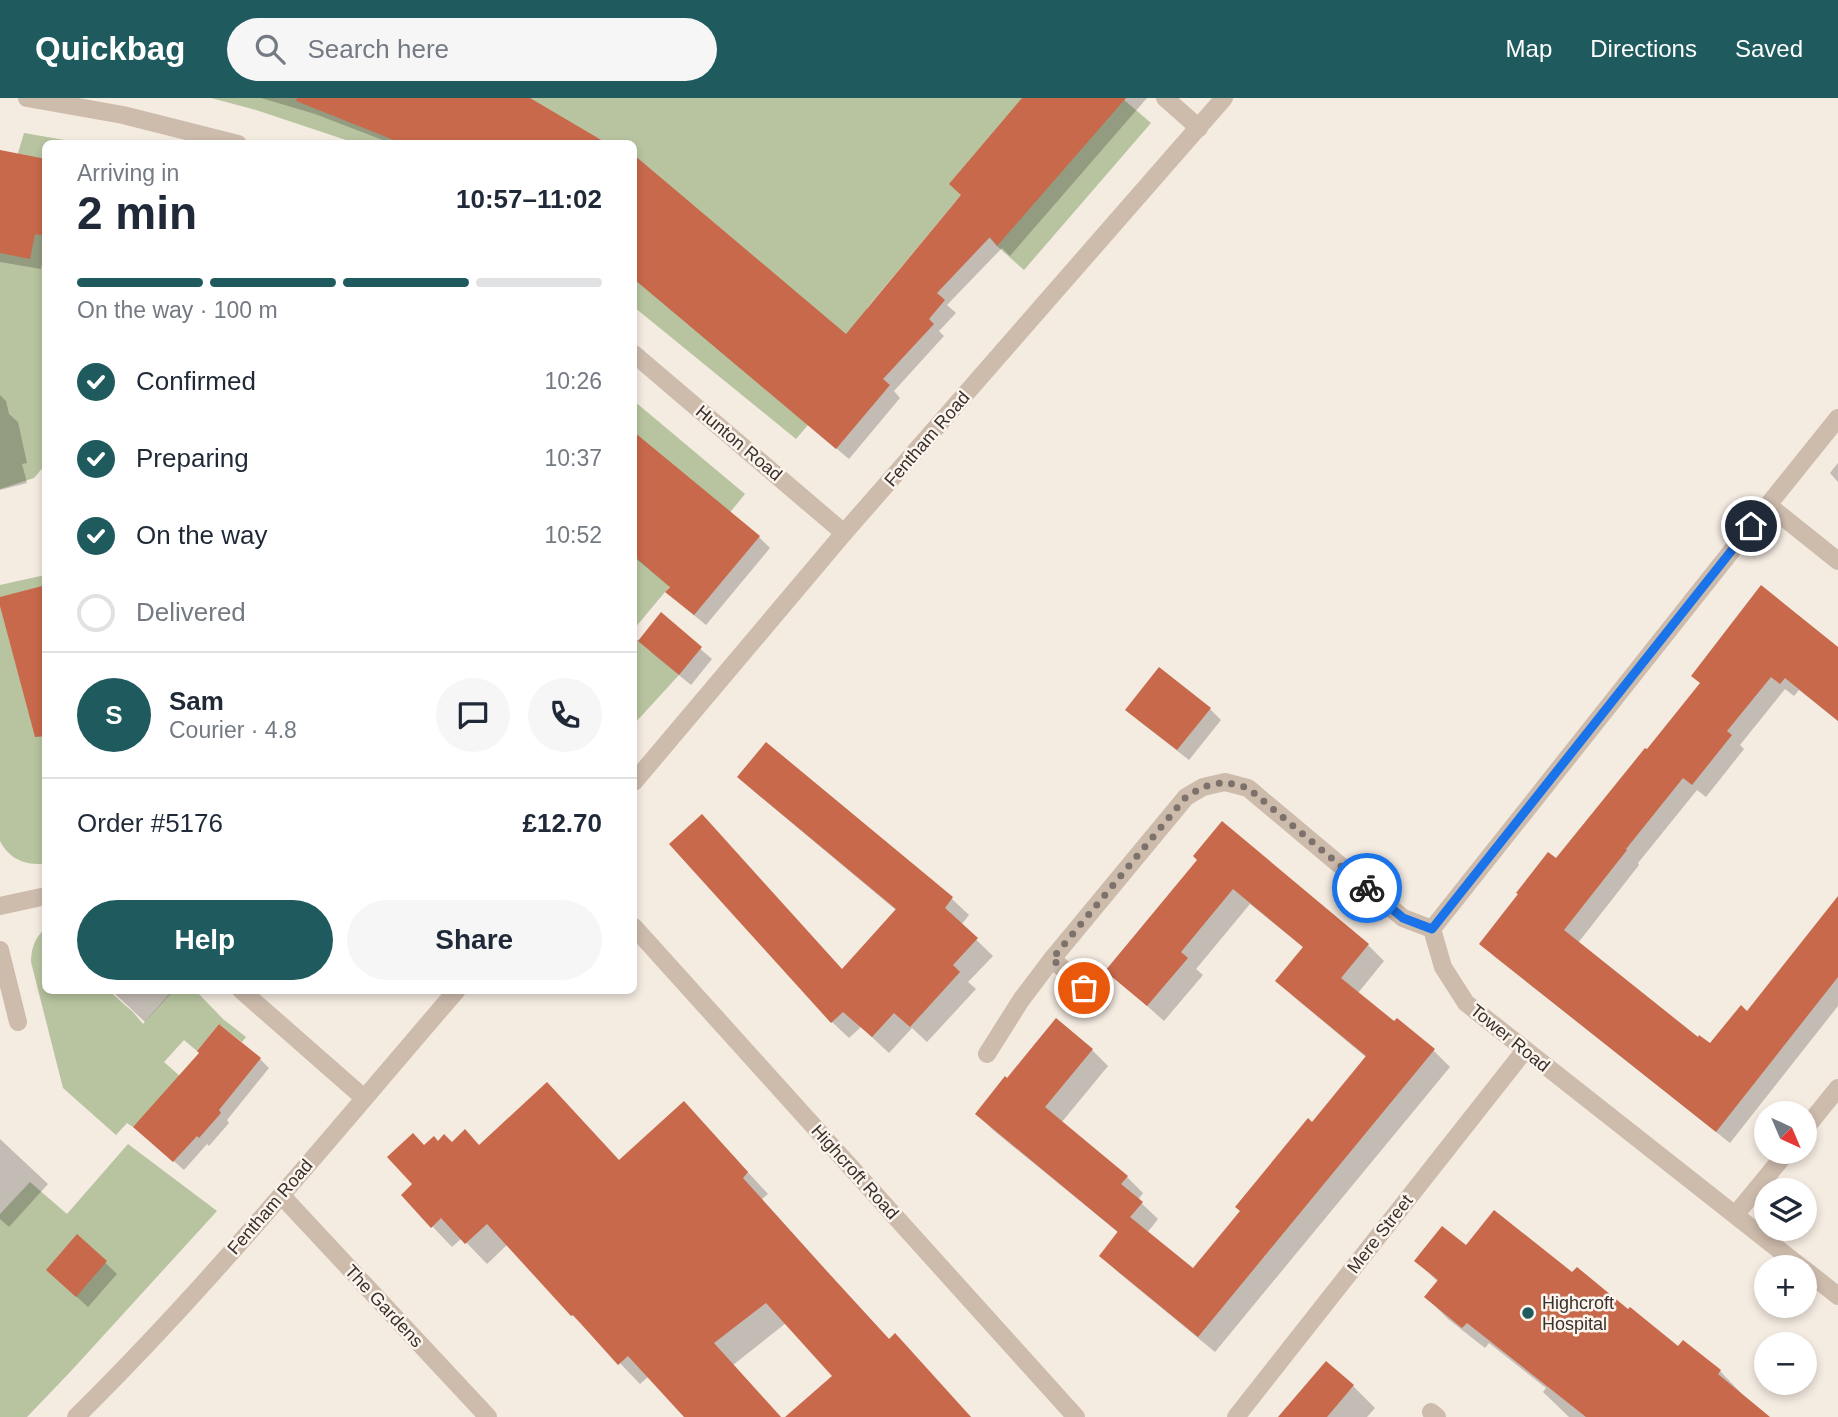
<!DOCTYPE html>
<meta charset="utf-8">
<style>
:root{--surface:#fff;--page:#f6f6f7;--text:#1f2937;--muted:#747a83;--line:#e0e1e3;--accent:#1f5a5e}
body{margin:0;font-family:Arial,sans-serif;background:var(--page);color:var(--text);height:100vh;display:flex;flex-direction:column;font-size:26px;white-space:nowrap}
*{box-sizing:border-box;margin:0}
p{font-size:23px;color:var(--muted)}
.icon{flex:none;width:38px;height:38px;fill:none;stroke:currentColor;stroke-width:2;stroke-linecap:round;stroke-linejoin:round}
.map{position:relative;flex:1;overflow:hidden}
.side{position:absolute;left:42px;top:42px;width:595px;height:854px;display:flex;flex-direction:column;background:var(--surface);border-radius:10px;box-shadow:0 4px 10px #0003}
.side>*{flex:none}
.needle{width:46px;rotate:136deg}
.tools{position:absolute;left:1754px;top:1003px;display:grid;gap:14px}
.tools a{display:grid;place-items:center;width:63px;height:63px;border-radius:50%;background:var(--surface);box-shadow:0 4px 10px #0003;font-size:35px}
.pin{position:absolute;display:grid;place-items:center;width:60px;height:60px;color:#fff;margin:-30px;border:4px solid #fff;border-radius:50%;box-shadow:0 2px 7px #0007}
.courier{position:absolute;display:grid;place-items:center;width:70px;height:70px;margin:-35px;border:5px solid #1a73e8;border-radius:50%;background:#fff;color:#222;box-shadow:0 2px 9px #0007}
.head em{font-style:normal;font-weight:700}
.head div{display:flex;flex-direction:column-reverse}
.head{display:flex;align-items:center;justify-content:space-between;height:119px;padding:0 35px}
h1{font-size:46px;font-weight:700;line-height:52px}
.bar{display:grid;grid-template-columns:repeat(4,1fr);gap:10px 7px;align-content:center;height:84px;padding:0 35px}
.bar i{height:9px;border-radius:5px;background:var(--line)}
.bar .active{background:var(--accent)}
.bar p{grid-column:span 4}
.line{display:flex;align-items:center;gap:18px;padding:0 35px;border-top:2px solid var(--line)}
.line div{flex:1}
.round{display:grid;place-items:center;flex:none;width:74px;height:74px;border-radius:37px;background:var(--page)}
ol{padding:0 35px;list-style:none}
li{display:flex;align-items:center;gap:21px;height:77px}
li p{margin-inline-start:auto}
li .icon{padding:7px;border-radius:50%;background:var(--accent);color:#fff;stroke-width:4}
li:last-child{color:var(--muted)}
li i{width:38px;height:38px;border:4px solid var(--line);border-radius:50%}
.cta{display:flex;gap:14px;margin-top:auto;padding:14px 35px}
.cta a{flex:1;height:80px;border-radius:42px;background:var(--accent);color:#fff;font-size:28px;font-weight:700;line-height:80px;text-align:center}
.cta a+a{background:var(--page);color:var(--text)}
header{display:flex;align-items:center;gap:42px;box-sizing:border-box;height:98px;padding:0 35px;background:var(--accent);color:#fff}
header strong{font-size:33px}
nav{display:flex;gap:38px;margin-inline-start:auto;font-size:24px}
.search{width:490px;height:63px;background:var(--page);display:flex;align-items:center;gap:18px;box-sizing:border-box;padding:0 24px;border-radius:38px;color:var(--muted);font-size:26px}
.map>svg:first-child{display:block}
.green{fill:#b8c4a0}
.shadow{fill:#0003}
.building{fill:#c8694b}
.lines{fill:none;stroke-linecap:round;stroke-linejoin:round}
.minor{stroke:#cdbbac;stroke-width:18}
.tertiary{stroke:#cdbbac;stroke-width:18}
.done{stroke:#7c716b;stroke-width:7;stroke-dasharray:0 12.6}
.route{stroke:#1a73e8;stroke-width:9}
.poi-dot{fill:#1f5a5e;stroke:#fbf5ee;stroke-width:2.5}
.labels{text-anchor:middle;stroke-width:5;stroke-linejoin:round;paint-order:stroke}
.street-label{font-size:18px;fill:#3b302b;stroke:#fbf5ee}
.poi-label{font-size:18px;fill:#3b302b;stroke:#fbf5ee;text-anchor:start}
</style>
<header>
<strong>Quickbag</strong>
<div class="search"><svg class="icon" aria-label="search" viewBox="0 0 24 24"><circle cx="10" cy="10" r="6"/><path d="M15 15l6 6"/></svg>Search here</div>
<nav><a>Map</a><a>Directions</a><a>Saved</a></nav>
</header>
<div class="map">
<svg width="1838" height="1319" viewBox="0 0 1838 1319">
<rect width="100%" height="100%" fill="#f4ebe1"/>
<!-- green -->
<g class="green">
<polygon points="211,0 1122,0 1151,25 1024,172 997,148 956,103 867,210 870,254 796,341 634,209 634,46 355,45 256,12"/>
<polygon points="24,35 82,45 46,46 45,367 34,380 0,391 0,151 18,55"/>
<polygon points="634,303 745,396 670,488 634,531"/>
<path d="M 45,477 L 45,766 C 25,767 10,762 0,743 L 0,487 Z"/>
<polygon points="634,539 679,577 634,626"/>
<path d="M 45,831 L 46,892 L 109,893 L 133,914 L 143,926 L 172,893 L 196,893 L 223,921 L 246,939 L 242,944 L 219,926 L 197,953 L 184,942 L 164,964 L 182,980 L 133,1029 L 127,1025 L 116,1037 L 63,990 L 31,864 C 31,851 35,839 45,831 Z"/>
<polygon points="128,1046 217,1113 72,1272 27,1319 0,1319 0,1116 30,1084 67,1116"/>
</g>
<!-- shadow -->
<g class="shadow">
<polygon points="261,0 525,0 604,46 393,46 315,16"/>
<polygon points="1024,0 1147,0 1010,158 1002,150 947,207 956,215 939,233 944,238 894,293 900,300 849,361 634,181 634,63 649,72 846,238 963,97"/>
<polygon points="0,53 46,62 46,162 43,161 41,171 0,164"/>
<polygon points="0,297 6,303 9,316 18,324 27,365 22,366 27,385 0,392"/>
<polygon points="634,336 759,439 770,450 706,527 679,505 671,490 634,459"/>
<polygon points="1838,365 1838,384 1830,375"/>
<polygon points="661,517 712,561 691,587 651,554"/>
<polygon points="1838,551 1838,623 1799,592 1794,598 1785,591 1740,647 1744,651 1706,699 1697,692 1638,765 1639,767 1578,845 1698,942 1711,948 1747,915 1838,801 1838,908 1730,1045 1495,859 1482,846 1556,763 1702,586"/>
<polygon points="1210,611 1221,622 1189,662 1139,623 1128,612"/>
<polygon points="766,646 952,801 969,817 961,827 993,858 968,884 976,891 927,944 912,930 889,955 861,929 849,940 832,924 843,872 897,813 756,695 739,679"/>
<polygon points="1222,726 1368,847 1384,863 1358,895 1395,926 1434,953 1450,969 1215,1254 1118,1174 1101,1158 1119,1135 993,1032 977,1016 1092,952 1108,968 1061,1025 1127,1079 1143,1095 1138,1102 1158,1121 1147,1135 1193,1173 1367,960 1294,899 1278,883 1304,850 1250,806 1196,871 1203,877 1164,923 1108,873 1199,762"/>
<polygon points="111,892 174,892 145,924"/>
<polygon points="202,955 260,961 269,970 227,1022 229,1025 209,1048 207,1046 184,1072 145,1038"/>
<polygon points="704,1026 768,1096 762,1101 844,1192 890,1242 971,1319 788,1319 834,1278 786,1225 733,1267 780,1319 686,1319 649,1278 640,1286 593,1237 572,1217 508,1146 487,1166 462,1140 452,1149 432,1128 415,1086 425,1049 438,1045 620,1063"/>
<polygon points="0,1041 48,1086 9,1129 0,1121"/>
<polygon points="78,1139 117,1176 88,1209 59,1183"/>
<polygon points="1467,1149 1572,1177 1629,1213 1678,1250 1720,1273 1741,1295 1740,1297 1767,1319 1569,1319 1543,1294 1546,1290 1489,1245 1485,1250 1448,1221 1426,1199 1438,1184 1416,1162"/>
<polygon points="1326,1265 1353,1288 1375,1310 1367,1319 1281,1319"/>
</g>
<!-- building -->
<g class="building">
<polygon points="297,0 530,0 608,46 404,46 296,3"/>
<polygon points="1022,0 1126,0 997,148 990,139 937,195 945,202 929,221 934,226 883,281 890,287 836,351 634,181 634,57 846,236 961,97 949,86"/>
<polygon points="0,52 46,61 46,138 35,136 30,161 0,155"/>
<polygon points="634,334 760,438 694,517 665,494 670,489 634,458"/>
<polygon points="46,487 46,638 35,639 0,508 0,499"/>
<polygon points="1761,487 1838,549 1838,623 1785,580 1780,586 1771,579 1727,633 1732,637 1692,687 1683,680 1626,751 1627,752 1564,832 1698,939 1699,937 1710,945 1741,907 1747,913 1838,798 1838,879 1716,1034 1479,846 1518,796 1516,795 1548,754 1556,760 1645,650 1647,651 1700,585 1691,578"/>
<polygon points="661,514 702,549 679,577 638,543"/>
<polygon points="1159,569 1211,610 1177,652 1125,612"/>
<polygon points="766,644 953,799 945,810 978,840 953,867 960,874 910,929 894,915 872,939 843,914 831,925 669,746 702,716 842,871 896,811 737,679"/>
<polygon points="1222,723 1369,846 1341,880 1394,923 1397,920 1435,951 1198,1239 1099,1158 1119,1132 1118,1134 975,1016 1005,978 1007,980 1056,920 1093,951 1045,1009 1128,1078 1121,1086 1143,1104 1130,1119 1193,1170 1240,1113 1235,1109 1308,1020 1312,1024 1366,958 1275,883 1303,849 1233,791 1181,854 1188,860 1147,908 1105,873 1197,762 1193,758"/>
<polygon points="219,926 261,960 219,1012 221,1015 199,1040 197,1038 173,1064 133,1029 199,955 197,953"/>
<polygon points="547,984 619,1062 684,1003 748,1074 743,1080 823,1169 889,1241 895,1235 971,1319 785,1319 832,1278 766,1205 714,1245 781,1319 684,1319 628,1258 618,1267 573,1217 571,1218 487,1126 465,1146 441,1120 431,1130 401,1097 412,1086 387,1059 413,1035 424,1047 434,1038 438,1043 444,1036 452,1044 465,1031 479,1047"/>
<polygon points="1494,1112 1572,1174 1577,1169 1628,1211 1630,1209 1678,1248 1683,1242 1721,1272 1718,1276 1770,1319 1586,1319 1467,1225 1462,1230 1424,1199 1438,1182 1414,1163 1442,1128 1466,1147"/>
<polygon points="77,1136 107,1163 76,1199 46,1172"/>
<polygon points="1326,1263 1354,1287 1327,1319 1278,1319"/>
</g>
<g class="lines">
<!-- minor -->
<g class="minor">
<polyline points="27,0 123,17 238,46"/>
<polyline points="1165,0 1199,30"/>
<polyline points="634,256 844,435"/>
<polyline points="1768,407 1838,463"/>
<polyline points="0,808 46,798"/>
<polyline points="634,829 1076,1319"/>
<polyline points="0,852 18,924"/>
<polyline points="1052,861 1101,904"/>
<polyline points="241,892 364,1000"/>
<polyline points="987,956 1021,902 1052,861 1186,699 1203,689 1225,684 1248,690 1403,820 1432,831"/>
<polyline points="1804,1032 1838,990"/>
<polyline points="281,1097 488,1319"/>
<polyline points="1736,1116 1787,1054"/>
<polyline points="1801,1169 1466,905 1443,869 1432,831 1768,407 1838,320"/>
<polyline points="1804,1171 1838,1198"/>
<polyline points="1431,1314 1437,1319"/>
<polyline points="1236,1319 1525,952"/>
</g>
<!-- tertiary -->
<g class="tertiary">
<polyline points="634,684 844,435 1224,0"/>
<path d="M 76,1319 C 212,1185 332,1037 457,892"/>
</g>
</g>
<g class="lines">
<!-- done -->
<polyline class="done" points="1084,890 1052,861 1186,699 1203,689 1225,684 1248,690 1367,790"/>
<!-- route -->
<polyline class="route" points="1367,790 1403,820 1432,831 1751,428"/>
</g>
<!-- markers -->
<circle class="poi-dot" cx="1528" cy="1215" r="7"/>
<g class="labels">
<!-- street labels -->
<g class="street-label">
<text transform="translate(927 341) rotate(-49)" y="6">Fentham Road</text>
<text transform="translate(739 345) rotate(40)" y="6">Hunton Road</text>
<text transform="translate(1510 940) rotate(39)" y="6">Tower Road</text>
<text transform="translate(855 1074) rotate(48)" y="6">Highcroft Road</text>
<text transform="translate(270 1109) rotate(-49)" y="6">Fentham Road</text>
<text transform="translate(1380 1136) rotate(-52)" y="6">Mere Street</text>
<text transform="translate(384 1208) rotate(47)" y="6">The Gardens</text>
</g>
<!-- poi labels -->
<g class="poi-label">
<text x="1542" y="1211">Highcroft<tspan x="1542" dy="21">Hospital</tspan></text>
</g>
</g>
</svg>
<div class="tools">
<a><svg class="needle" viewBox="-14 -14 28 28"><path d="M0-13l5 13h-10z" fill="#e53935"/><path d="M0 13l5-13h-10z" fill="#747a83"/></svg></a>
<a><svg class="icon" aria-label="layers" viewBox="0 0 24 24"><path d="M12 4l9 5-9 5-9-5zM3 14l9 5 9-5"/></svg></a>
<a>+</a>
<a>−</a>
</div>
<div class="pin" style="left:1084px;top:890px;background:#ea580c"><svg class="icon" aria-label="bag" viewBox="0 0 24 24"><path d="M5 8h14l-1 12H6zM9 8a3 3 0 0 1 6 0"/></svg></div>
<div class="pin" style="left:1751px;top:428px;background:#1f2937"><svg class="icon" aria-label="home" viewBox="0 0 24 24"><path d="M3 11l9-7 9 7M6 9v11h12V9"/></svg></div>
<div class="courier" style="left:1367px;top:790px"><svg class="icon" aria-label="bike" viewBox="0 0 24 24"><circle cx="6" cy="16" r="4"/><circle cx="18" cy="16" r="4"/><path d="M6 16l4-8h5l3 8M10 8l3 8H6M13 5h3"/></svg></div>
<section class="side">
<div class="head"><div><h1>2 min</h1><p>Arriving in</p></div><em>10:57–11:02</em></div>
<div class="bar"><i class="active"></i><i class="active"></i><i class="active"></i><i></i><p>On the way · 100 m</p></div>
<ol>
<li><svg class="icon" aria-label="check" viewBox="0 0 24 24"><path d="M5 12l5 5 9-10"/></svg>Confirmed<p>10:26</p></li>
<li><svg class="icon" aria-label="check" viewBox="0 0 24 24"><path d="M5 12l5 5 9-10"/></svg>Preparing<p>10:37</p></li>
<li><svg class="icon" aria-label="check" viewBox="0 0 24 24"><path d="M5 12l5 5 9-10"/></svg>On the way<p>10:52</p></li>
<li><i></i>Delivered</li>
</ol>
<div class="line" style="height:126px"><b class="round" style="background:var(--accent);color:#fff">S</b><div><b>Sam</b><p>Courier · 4.8</p></div><a class="round"><svg class="icon" aria-label="chat" viewBox="0 0 24 24"><path d="M4 5h16v11H9l-5 4z"/></svg></a><a class="round"><svg class="icon" aria-label="phone" viewBox="0 0 24 24"><path d="M5 4h4l2 5-3 2q2 4 5 5l2-3 5 2v4C11 20 4 13 5 4z"/></svg></a></div>
<div class="line" style="height:91px"><div>Order #5176</div><b>£12.70</b></div>
<div class="cta"><a>Help</a><a>Share</a></div>
</section>
</div>
